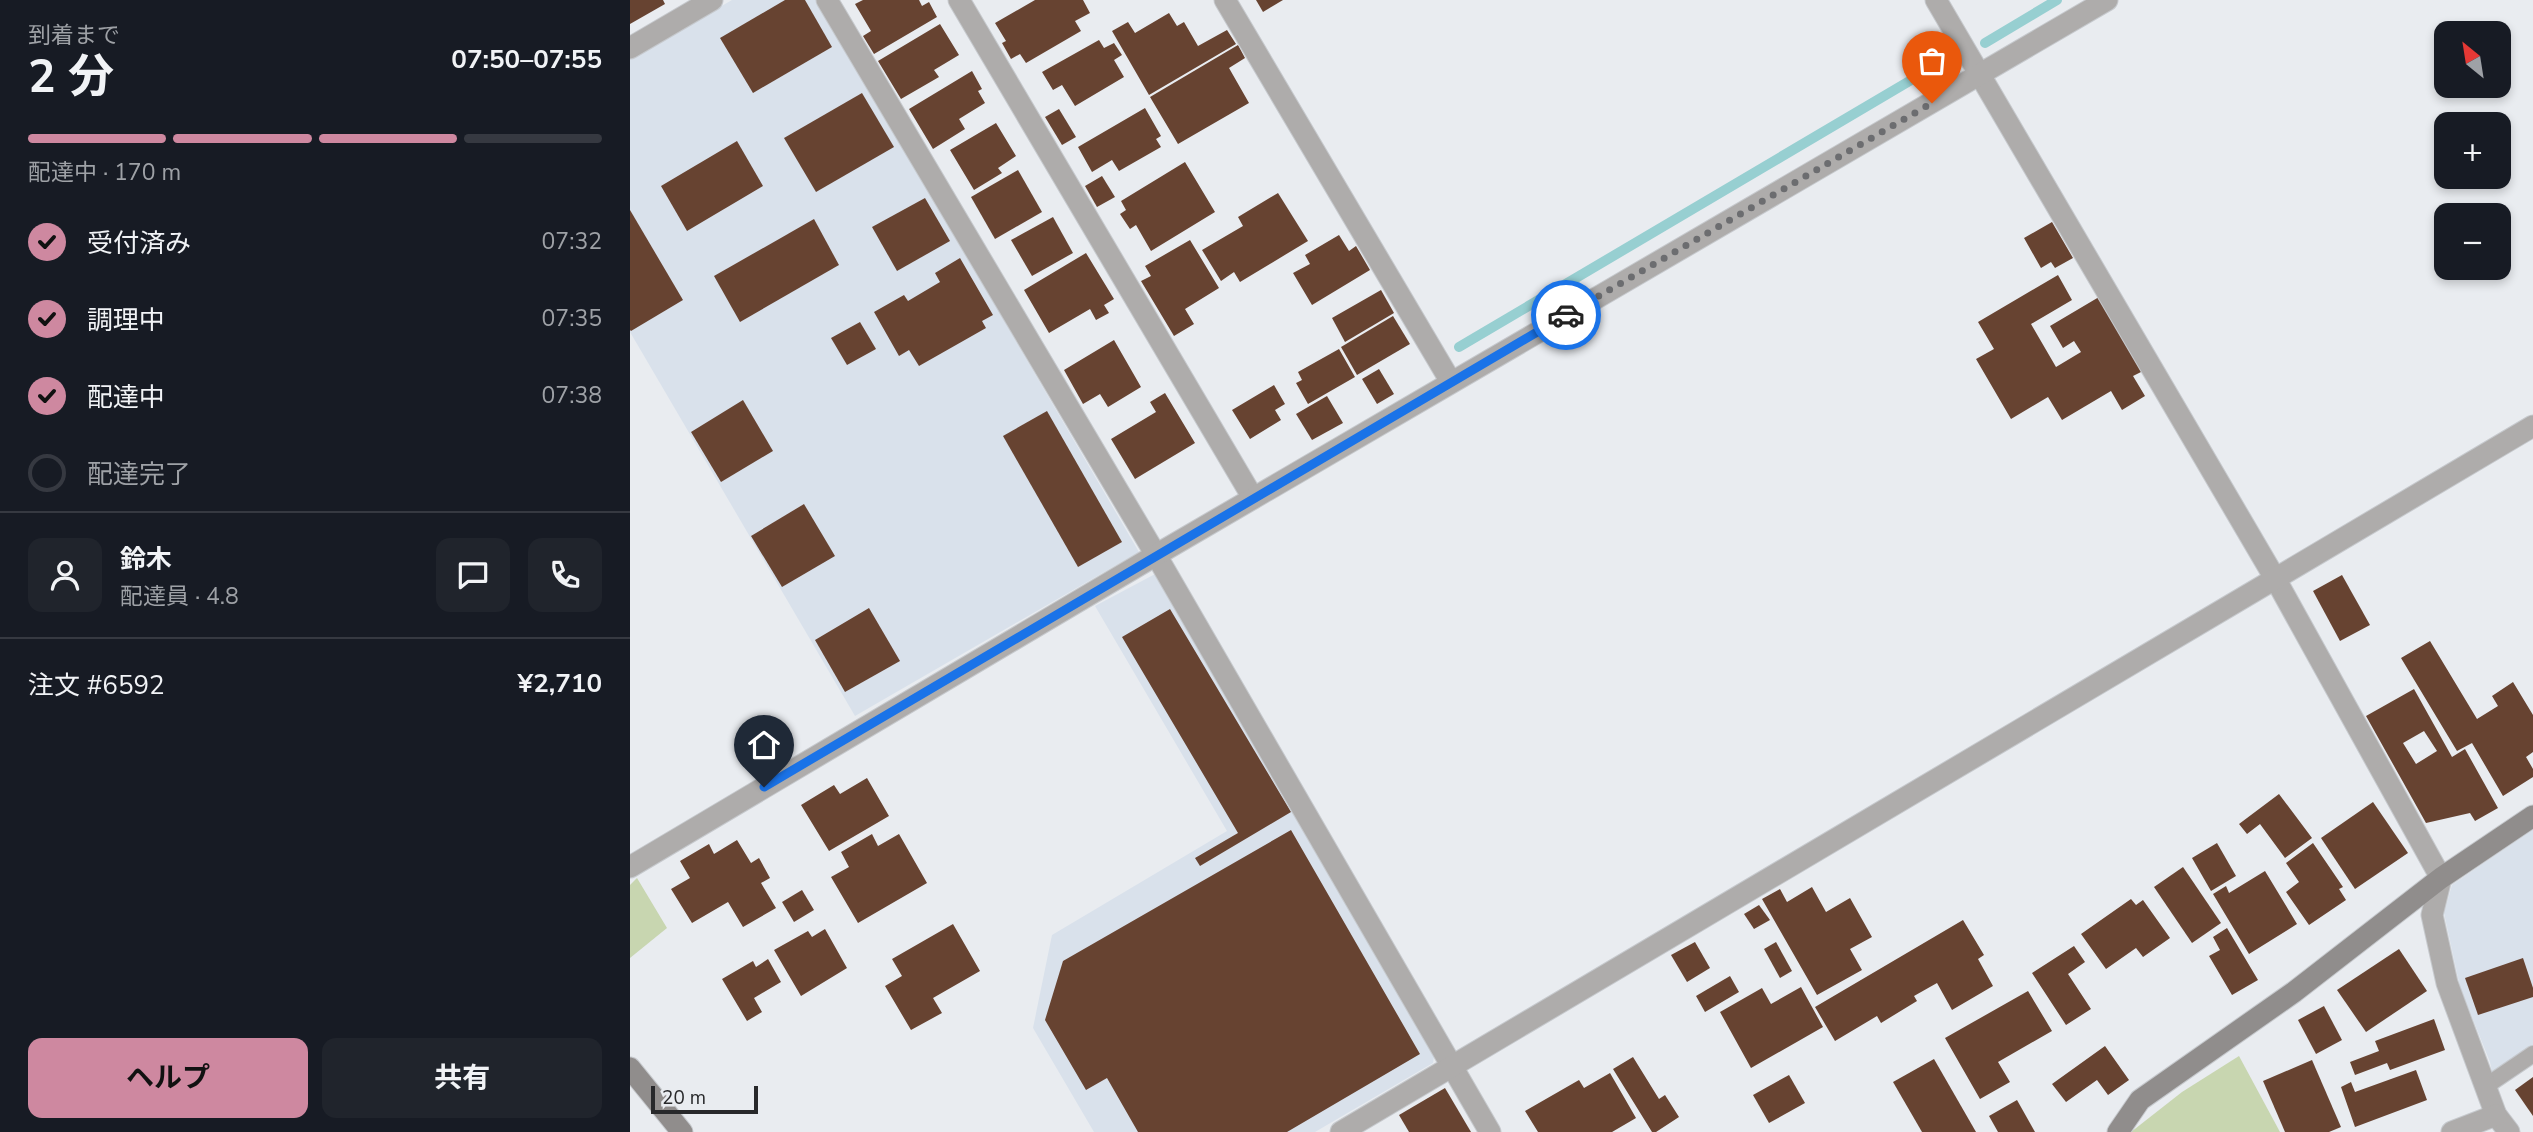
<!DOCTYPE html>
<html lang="ja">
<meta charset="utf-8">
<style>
:root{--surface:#171b24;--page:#20242c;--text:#f1f3f6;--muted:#9ea1a6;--line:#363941;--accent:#ce88a0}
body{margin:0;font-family:"Nunito Sans","Noto Sans JP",sans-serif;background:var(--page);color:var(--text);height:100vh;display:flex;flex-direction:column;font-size:26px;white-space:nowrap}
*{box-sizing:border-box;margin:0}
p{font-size:23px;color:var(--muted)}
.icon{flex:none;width:38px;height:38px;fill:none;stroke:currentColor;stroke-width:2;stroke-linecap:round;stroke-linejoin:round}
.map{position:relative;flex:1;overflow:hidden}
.details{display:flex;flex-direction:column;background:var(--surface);width:630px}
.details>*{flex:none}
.needle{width:46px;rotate:330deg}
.buttons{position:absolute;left:1804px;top:21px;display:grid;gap:14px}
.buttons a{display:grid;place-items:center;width:77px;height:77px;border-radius:14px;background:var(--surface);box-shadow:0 4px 10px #0003;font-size:35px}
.scale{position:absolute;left:21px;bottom:18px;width:107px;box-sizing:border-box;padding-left:7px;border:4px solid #28292b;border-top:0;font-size:19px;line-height:24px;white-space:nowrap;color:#28292b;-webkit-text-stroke:5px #e9ecf0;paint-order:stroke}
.pin{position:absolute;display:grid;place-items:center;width:60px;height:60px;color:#fff;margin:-72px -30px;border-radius:50% 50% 50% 0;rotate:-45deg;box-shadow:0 0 7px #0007}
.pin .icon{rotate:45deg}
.courier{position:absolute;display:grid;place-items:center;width:70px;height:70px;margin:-35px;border:5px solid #1a73e8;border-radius:50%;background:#fff;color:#222;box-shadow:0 2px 9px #0007}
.summary em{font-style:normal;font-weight:700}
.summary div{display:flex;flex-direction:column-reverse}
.summary{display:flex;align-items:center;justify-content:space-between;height:119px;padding:0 28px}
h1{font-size:46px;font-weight:700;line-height:52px}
.bar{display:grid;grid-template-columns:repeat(4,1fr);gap:10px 7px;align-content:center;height:84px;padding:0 28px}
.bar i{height:9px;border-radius:5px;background:var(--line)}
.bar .active{background:var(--accent)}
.bar p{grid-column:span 4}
.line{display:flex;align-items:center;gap:18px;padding:0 28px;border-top:2px solid var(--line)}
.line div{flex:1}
.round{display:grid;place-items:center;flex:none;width:74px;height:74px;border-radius:14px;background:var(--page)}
ol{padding:0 28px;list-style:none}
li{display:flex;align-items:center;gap:21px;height:77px}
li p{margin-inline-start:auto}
li .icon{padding:7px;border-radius:50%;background:var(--accent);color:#111;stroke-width:4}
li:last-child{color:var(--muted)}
li i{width:38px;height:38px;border:4px solid var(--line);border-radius:50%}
.button{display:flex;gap:14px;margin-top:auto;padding:14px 28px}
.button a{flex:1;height:80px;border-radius:14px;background:var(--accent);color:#111;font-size:28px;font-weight:700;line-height:80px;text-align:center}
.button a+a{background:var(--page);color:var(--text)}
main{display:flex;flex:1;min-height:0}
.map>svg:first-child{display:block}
.built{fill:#d9e1eb}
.green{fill:#c8d6b0}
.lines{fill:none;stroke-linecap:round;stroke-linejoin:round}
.stream{stroke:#97cfd1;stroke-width:10}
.building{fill:#674331;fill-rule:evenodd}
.lane-casing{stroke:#c6c9cd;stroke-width:18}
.street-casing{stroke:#c6c9cd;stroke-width:23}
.secondary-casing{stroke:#c6c9cd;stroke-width:23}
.lane{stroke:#aeacab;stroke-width:16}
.street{stroke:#aeacab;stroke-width:21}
.secondary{stroke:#908d8c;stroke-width:21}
.done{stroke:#6c6d70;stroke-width:7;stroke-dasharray:0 12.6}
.route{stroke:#1a73e8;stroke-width:9}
</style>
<main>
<section class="details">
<div class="summary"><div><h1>2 分</h1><p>到着まで</p></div><em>07:50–07:55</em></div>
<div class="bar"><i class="active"></i><i class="active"></i><i class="active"></i><i></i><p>配達中 · 170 m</p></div>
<ol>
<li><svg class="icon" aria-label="check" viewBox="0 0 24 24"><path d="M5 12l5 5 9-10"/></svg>受付済み<p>07:32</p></li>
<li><svg class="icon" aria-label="check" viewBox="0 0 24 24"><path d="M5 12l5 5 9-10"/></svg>調理中<p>07:35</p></li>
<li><svg class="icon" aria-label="check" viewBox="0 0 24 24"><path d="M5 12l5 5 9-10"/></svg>配達中<p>07:38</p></li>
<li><i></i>配達完了</li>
</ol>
<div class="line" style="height:126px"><a class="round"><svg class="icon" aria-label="person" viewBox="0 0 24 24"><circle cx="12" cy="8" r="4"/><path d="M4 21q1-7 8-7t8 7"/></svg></a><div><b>鈴木</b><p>配達員 · 4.8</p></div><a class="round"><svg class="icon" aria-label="chat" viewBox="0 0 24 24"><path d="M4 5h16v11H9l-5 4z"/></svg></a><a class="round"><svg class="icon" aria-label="phone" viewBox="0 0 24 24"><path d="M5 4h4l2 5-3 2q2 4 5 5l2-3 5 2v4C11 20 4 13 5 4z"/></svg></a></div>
<div class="line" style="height:91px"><div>注文 #6592</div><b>¥2,710</b></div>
<div class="button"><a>ヘルプ</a><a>共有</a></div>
</section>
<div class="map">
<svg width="1903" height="1132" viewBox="0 0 1903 1132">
<rect width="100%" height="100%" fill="#e9ecf0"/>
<!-- built -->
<g class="built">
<polygon points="102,0 187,0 509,552 225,716 0,332 0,59"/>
<polygon points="527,573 805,1050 803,1063 685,1132 464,1132 403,1028 422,935 597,831 465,606"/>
<polygon points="1903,829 1903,1061 1865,1086 1860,1062 1830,987 1814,913 1822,885"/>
</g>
<!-- green -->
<g class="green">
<polygon points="7,878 37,928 0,958 0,885"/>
<polygon points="1609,1056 1650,1132 1501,1132 1552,1092"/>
</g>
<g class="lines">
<!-- stream -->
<g class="stream">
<polyline points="1355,43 1427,0"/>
<polyline points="829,347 1310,63"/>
</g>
</g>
<!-- building -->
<g class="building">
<polygon points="0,0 33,0 35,4 0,24"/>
<polygon points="155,0 175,0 202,47 123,93 90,38"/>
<polygon points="233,0 289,0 292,6 299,2 307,17 244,54 233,36 241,31 225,4"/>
<polygon points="405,0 453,0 460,13 445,21 451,31 396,63 390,54 381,59 372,43 376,41 365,23"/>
<polygon points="626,0 653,0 633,12"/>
<polygon points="539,13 547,26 554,22 568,46 597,30 606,44 519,95 482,31 498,22 505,33"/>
<polygon points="310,24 329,55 304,70 309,77 271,99 248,61"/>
<polygon points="469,40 474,48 484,43 492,55 484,60 494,77 445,106 432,85 423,90 412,72"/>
<polygon points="608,45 615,58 599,68 619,103 548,144 520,97"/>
<polygon points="342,71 352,89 348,91 355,103 329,119 335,129 303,149 279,109"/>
<polygon points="232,93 264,147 186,192 154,138"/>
<polygon points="515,108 531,136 526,139 531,147 489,171 482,160 462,172 448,147"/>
<polygon points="429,109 446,137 432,145 415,117"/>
<polygon points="366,123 386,156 368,168 372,173 344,190 320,150"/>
<polygon points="107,141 133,186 57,231 31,186"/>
<polygon points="555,162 585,212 521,251 506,225 500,229 490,214 496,210 491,201"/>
<polygon points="388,170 412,212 365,239 341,197"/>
<polygon points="472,176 485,197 467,207 455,186"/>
<polygon points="648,193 678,241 610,282 604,272 591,281 572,250 613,226 608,217"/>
<polygon points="295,198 320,241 267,271 242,227"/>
<polygon points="0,210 53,300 1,331 0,330"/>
<polygon points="423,217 443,253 402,276 381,240"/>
<polygon points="184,219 209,265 110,322 84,276"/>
<polygon points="1422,222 1443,258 1425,268 1421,262 1411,268 1394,238"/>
<polygon points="709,235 719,251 726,246 740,270 682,305 663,273 680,264 675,255"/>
<polygon points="560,240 589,288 555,309 564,324 544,336 511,281 521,276 515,266"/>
<polygon points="456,253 484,299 474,305 479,313 466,320 460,309 419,333 394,290"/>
<polygon points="330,258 363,315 352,321 356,328 289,366 279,350 269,356 244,312 274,295 278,301 310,282 305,273"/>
<polygon points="1428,275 1442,300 1401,324 1426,367 1451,352 1444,341 1433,348 1420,326 1469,297 1513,371 1503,376 1515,396 1492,410 1481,391 1432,420 1418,397 1381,419 1346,359 1364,349 1348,322"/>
<polygon points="751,290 764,313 715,342 702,318"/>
<polygon points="763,316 780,344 727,375 711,347"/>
<polygon points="230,322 246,349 217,365 201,338"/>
<polygon points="484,340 511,387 478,407 470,394 453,404 434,370"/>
<polygon points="709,349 725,377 678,404 666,383 672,380 668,372"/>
<polygon points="749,369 764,394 747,404 732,379"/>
<polygon points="644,385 655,404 645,410 651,420 620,439 602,410"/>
<polygon points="535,393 565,443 505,479 481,439 526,412 520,402"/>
<polygon points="697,396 713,423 682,440 666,414"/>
<polygon points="113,400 143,451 91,482 61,432"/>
<polygon points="417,411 492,542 448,567 373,436"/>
<polygon points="174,504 205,556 152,587 121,536"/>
<polygon points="1712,575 1740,625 1710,641 1683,591"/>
<polygon points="239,608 270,661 215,692 185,640"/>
<polygon points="540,609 661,812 570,866 565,858 608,833 492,637"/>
<polygon points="1800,641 1847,719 1868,706 1862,696 1883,682 1903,715 1903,752 1896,757 1903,769 1903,777 1873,796 1842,743 1827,751 1771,658"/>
<path d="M 1784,689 L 1822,757 L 1835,749 L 1868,808 L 1845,821 L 1840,813 L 1796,823 L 1736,716 ZM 1794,731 L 1807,751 L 1786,764 L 1773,743 Z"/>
<polygon points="237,778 259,816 199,851 171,805 204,785 210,794"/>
<polygon points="1649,794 1682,838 1655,858 1630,824 1617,834 1609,824"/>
<polygon points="1743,802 1778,853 1725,889 1691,838"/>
<polygon points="661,830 790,1054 657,1132 508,1132 477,1078 456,1090 415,1020 433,961"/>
<polygon points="242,834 248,846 269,834 297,883 228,923 201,877 219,867 211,852"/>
<polygon points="107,840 121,863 129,858 140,878 131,883 146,908 113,927 98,902 62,923 41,889 60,878 50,861 79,844 84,854"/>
<polygon points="1587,843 1606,876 1581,891 1562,858"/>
<polygon points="1683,843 1713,887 1709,889 1716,900 1679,925 1656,892 1669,882 1656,863"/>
<polygon points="1553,867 1591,923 1562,943 1524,887"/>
<polygon points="1635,871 1667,924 1619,954 1583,894 1596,886 1599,893"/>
<polygon points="1182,887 1196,912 1220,898 1242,937 1220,949 1232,970 1187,995 1132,899 1150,889 1157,902"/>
<polygon points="172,890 184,910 164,922 152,902"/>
<polygon points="1501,899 1506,905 1513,900 1540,938 1513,957 1506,948 1476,969 1451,934"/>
<polygon points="1129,905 1140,920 1124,929 1114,914"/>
<polygon points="1333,920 1354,955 1348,959 1363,986 1322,1010 1307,983 1284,996 1287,1001 1251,1023 1247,1016 1205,1041 1185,1007"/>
<polygon points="323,924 350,971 303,998 312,1013 281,1030 255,986 272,976 262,959"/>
<polygon points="1597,928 1628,980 1602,995 1579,956 1590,950 1583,937"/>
<polygon points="195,929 217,968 171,996 144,950 178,931 182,937"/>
<polygon points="1065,942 1080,968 1057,982 1041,955"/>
<polygon points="1146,942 1162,971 1150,978 1134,949"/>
<polygon points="1444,946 1455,962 1438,974 1461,1009 1436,1025 1402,973"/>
<polygon points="1769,949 1797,991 1736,1032 1707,990"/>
<polygon points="1893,958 1903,988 1903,997 1848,1015 1835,978"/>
<polygon points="138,959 151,982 124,998 132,1012 117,1021 92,979 123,961 126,967"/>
<polygon points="1100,976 1109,992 1075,1012 1066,996"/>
<polygon points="1171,987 1193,1027 1121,1068 1090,1012 1132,988 1141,1004"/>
<polygon points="1398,991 1422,1031 1368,1062 1380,1082 1350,1099 1315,1038"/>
<polygon points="1694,1006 1712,1040 1686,1054 1668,1020"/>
<polygon points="1804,1019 1815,1050 1760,1070 1757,1063 1725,1075 1720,1062 1749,1051 1745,1041"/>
<polygon points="1475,1046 1499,1080 1478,1095 1467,1080 1436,1102 1422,1084"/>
<polygon points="1003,1057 1029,1099 1035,1095 1049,1117 1026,1132 1022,1132 983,1069"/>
<polygon points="1304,1059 1346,1132 1292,1132 1263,1082"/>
<polygon points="1682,1060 1711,1127 1699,1132 1655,1132 1633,1081"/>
<polygon points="1786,1070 1797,1100 1725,1127 1711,1087 1721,1082 1725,1092"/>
<polygon points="980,1073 1006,1118 982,1132 908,1132 895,1111 949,1080 954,1088"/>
<polygon points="1159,1075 1175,1103 1139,1123 1123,1095"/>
<polygon points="1903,1077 1903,1116 1885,1090"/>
<polygon points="815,1088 841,1132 779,1132 769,1115"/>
<polygon points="1387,1100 1405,1132 1368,1132 1359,1116"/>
</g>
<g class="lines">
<defs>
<polyline id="lane" points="1856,1086 1903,1054"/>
<g id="street">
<polyline points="197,0 526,555 860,1132"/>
<polyline points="329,0 623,498"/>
<polyline points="595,0 821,382"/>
<polyline points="1306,0 1646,580 1811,878 1802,915 1817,983 1866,1115 1879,1132"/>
<polyline points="0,48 82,0"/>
<polyline points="0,867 526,555 1477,0"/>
<polyline points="711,1132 1903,426"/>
<polyline points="1822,1132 1866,1115"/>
</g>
<g id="secondary">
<polyline points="0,1068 52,1132"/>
<polyline points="1488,1132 1510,1100 1664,992 1811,878 1903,816"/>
</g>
</defs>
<!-- lane casing -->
<use href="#lane" class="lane-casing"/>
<!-- street casing -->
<use href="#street" class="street-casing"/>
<!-- secondary casing -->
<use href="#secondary" class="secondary-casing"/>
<!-- lane -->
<use href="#lane" class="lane"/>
<!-- street -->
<use href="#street" class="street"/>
<!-- secondary -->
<use href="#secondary" class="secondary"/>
</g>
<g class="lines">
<!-- done -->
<polyline class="done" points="936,315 1302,103"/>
<!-- route -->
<polyline class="route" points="134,787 936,315"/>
</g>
</svg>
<div class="buttons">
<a><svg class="needle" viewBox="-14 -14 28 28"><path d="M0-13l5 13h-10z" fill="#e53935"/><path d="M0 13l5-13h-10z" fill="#9ea1a6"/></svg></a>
<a>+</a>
<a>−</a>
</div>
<div class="scale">20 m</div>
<div class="pin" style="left:1302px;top:103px;background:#ea580c"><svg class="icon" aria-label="bag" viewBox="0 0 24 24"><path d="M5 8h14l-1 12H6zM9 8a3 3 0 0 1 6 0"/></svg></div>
<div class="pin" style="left:134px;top:787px;background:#1f2937"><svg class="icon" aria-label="home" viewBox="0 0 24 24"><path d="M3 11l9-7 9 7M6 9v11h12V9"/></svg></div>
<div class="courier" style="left:936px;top:315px"><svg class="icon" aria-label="car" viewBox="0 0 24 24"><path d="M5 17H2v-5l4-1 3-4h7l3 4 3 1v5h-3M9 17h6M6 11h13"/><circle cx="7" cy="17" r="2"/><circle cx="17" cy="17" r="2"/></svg></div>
</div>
</main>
